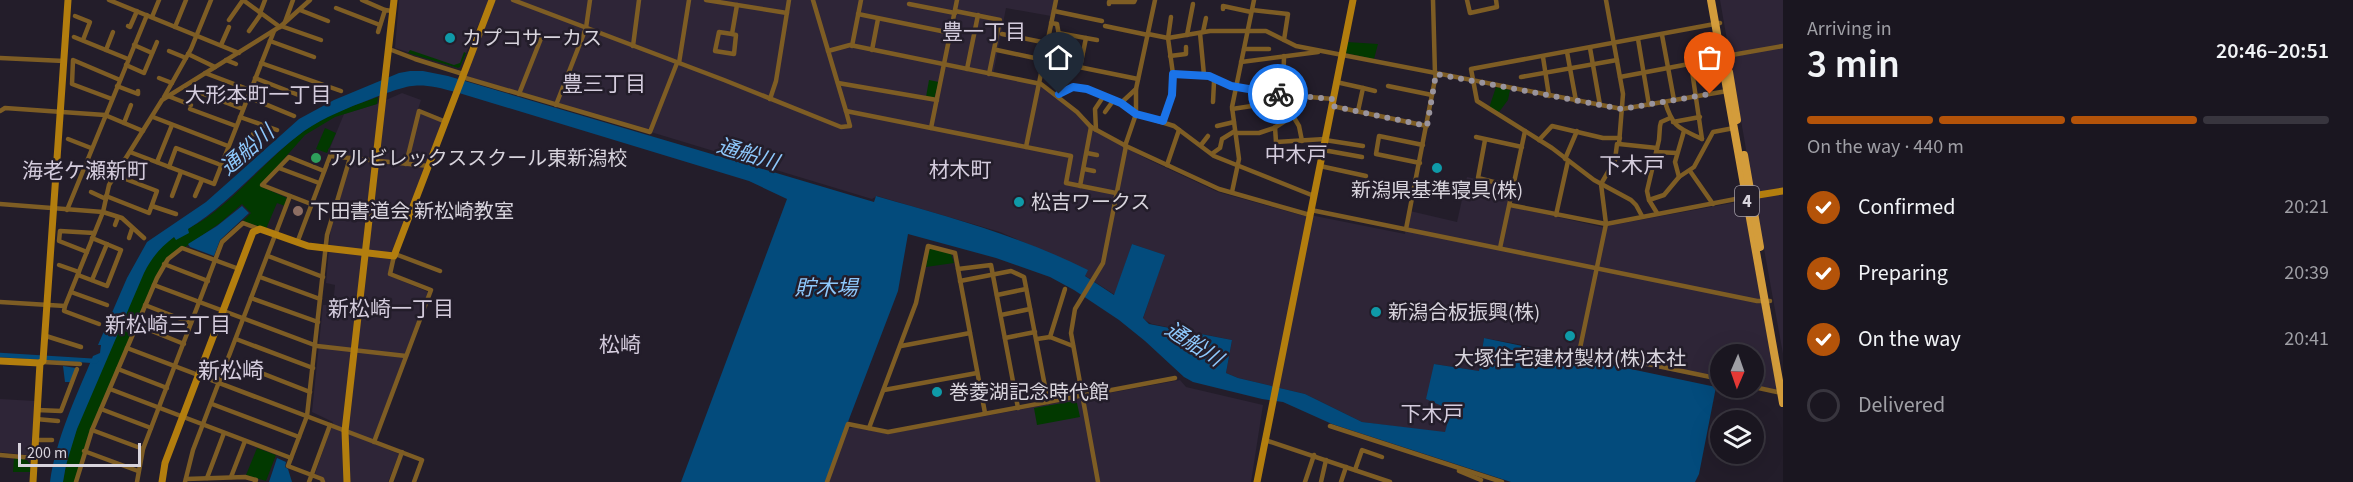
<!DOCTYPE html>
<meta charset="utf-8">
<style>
:root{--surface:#1a1620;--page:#27232d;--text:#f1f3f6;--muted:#9f9fa5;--line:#38353e;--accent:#b45309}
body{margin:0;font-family:"Source Sans 3","Noto Sans JP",sans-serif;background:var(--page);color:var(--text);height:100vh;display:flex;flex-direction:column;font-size:22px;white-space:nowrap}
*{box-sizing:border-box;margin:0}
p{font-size:20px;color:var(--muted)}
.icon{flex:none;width:33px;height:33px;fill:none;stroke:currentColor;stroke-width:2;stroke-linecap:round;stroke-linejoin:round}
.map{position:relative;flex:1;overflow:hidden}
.drawer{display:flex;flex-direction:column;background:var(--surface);width:570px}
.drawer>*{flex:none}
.needle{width:39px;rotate:182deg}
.tools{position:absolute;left:1710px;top:344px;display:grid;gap:12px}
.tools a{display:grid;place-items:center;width:54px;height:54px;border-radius:50%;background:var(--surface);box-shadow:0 6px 24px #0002,0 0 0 2px var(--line);font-size:30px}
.scale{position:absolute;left:18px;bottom:15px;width:123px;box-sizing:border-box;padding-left:6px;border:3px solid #d8d4dd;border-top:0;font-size:16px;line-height:21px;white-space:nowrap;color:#d8d4dd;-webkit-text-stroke:4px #231d2a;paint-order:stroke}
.pin{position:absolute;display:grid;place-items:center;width:51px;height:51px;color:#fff;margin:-62px -26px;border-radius:50% 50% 50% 0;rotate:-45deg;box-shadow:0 0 6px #0007}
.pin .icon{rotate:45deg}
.courier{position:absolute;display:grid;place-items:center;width:60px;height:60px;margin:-30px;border:4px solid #1a73e8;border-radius:50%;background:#fff;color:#222;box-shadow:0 2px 8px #0007}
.head em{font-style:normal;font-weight:600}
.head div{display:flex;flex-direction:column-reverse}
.head{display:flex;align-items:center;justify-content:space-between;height:102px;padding:0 24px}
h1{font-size:39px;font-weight:600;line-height:45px}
.bar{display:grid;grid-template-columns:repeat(4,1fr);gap:9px 6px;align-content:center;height:72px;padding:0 24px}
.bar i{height:8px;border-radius:4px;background:var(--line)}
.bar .active{background:var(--accent)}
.bar p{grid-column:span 4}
ol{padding:0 24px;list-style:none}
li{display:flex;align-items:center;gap:18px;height:66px}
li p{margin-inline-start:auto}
li .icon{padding:6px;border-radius:50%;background:var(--accent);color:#fff;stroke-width:4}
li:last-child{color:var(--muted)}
li i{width:33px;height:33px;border:3px solid var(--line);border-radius:50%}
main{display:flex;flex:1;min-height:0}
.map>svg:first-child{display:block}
.built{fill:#2e2537}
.green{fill:#023900}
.water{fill:#034b7c}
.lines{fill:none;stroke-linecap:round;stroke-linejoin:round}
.canal{stroke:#034b7c;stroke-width:4.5}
.street{stroke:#7e5d24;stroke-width:4.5}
.secondary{stroke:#b37e0e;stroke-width:7}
.primary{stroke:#d39c3b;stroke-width:8}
.done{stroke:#99949e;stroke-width:6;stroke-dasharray:0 10.8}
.route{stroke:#1a73e8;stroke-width:8}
.culture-dot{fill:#0f9aa8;stroke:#231d2a;stroke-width:2}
.leisure-dot{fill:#2e9e5b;stroke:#231d2a;stroke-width:2}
.education-dot{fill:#8d6e63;stroke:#231d2a;stroke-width:2}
.labels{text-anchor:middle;stroke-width:5;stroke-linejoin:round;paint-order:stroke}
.shield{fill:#231d2a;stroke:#a29da7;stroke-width:1.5}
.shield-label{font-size:18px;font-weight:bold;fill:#d8d4dd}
.poi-label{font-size:20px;fill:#d8d4dd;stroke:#231d2a;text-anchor:start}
.neighbourhood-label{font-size:21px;fill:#d4ccdd;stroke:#231d2a}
.water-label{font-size:21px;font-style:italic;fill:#8ec8fc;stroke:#231d2a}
.quarter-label{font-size:22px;fill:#d4ccdd;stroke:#231d2a}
</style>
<main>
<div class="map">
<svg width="1783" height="482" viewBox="0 0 1783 482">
<rect width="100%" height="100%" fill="#231d2a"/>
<!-- built -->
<g class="built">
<polygon points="399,0 489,0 460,67 458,68 395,48"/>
<polygon points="493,0 1055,0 1051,16 1006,8 993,75 1041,86 1074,112 1091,129 1147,159 1218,192 1304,216 1315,216 1405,234 1410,211 1457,222 1467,177 1511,187 1508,206 1602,227 1743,201 1777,390 1754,386 1754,354 1720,354 1720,380 1484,338 1479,371 1434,364 1451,410 1445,433 1362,422 1305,394 1238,378 1226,373 1232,340 1152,324 1143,319 1164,255 1132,244 1115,295 1084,275 1087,270 1000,232 877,196 872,199 466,76"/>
<polygon points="1720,0 1783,0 1783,189 1754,195"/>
<polygon points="402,93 421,100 418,109 445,119 388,275 428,292 372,443 399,454 388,482 325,482 324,478 315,474 333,422 312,412 323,305 333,305 335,285 326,283 331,225 353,156 328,153 344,114 377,104"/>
<polygon points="1783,193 1783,354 1755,199"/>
<polygon points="1180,380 1186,387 1263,405 1251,482 828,482 847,429 854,427 888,434"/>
<polygon points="0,399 35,401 31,450 27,455 0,452"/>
</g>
<!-- green -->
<g class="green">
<polygon points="1347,42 1378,44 1374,59 1345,53"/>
<polygon points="410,50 454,65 460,63 464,52 466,53 460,67 458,68 408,53"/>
<polygon points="929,80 939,82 934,99 926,97"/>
<polygon points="1496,87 1510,90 1508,100 1499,112 1489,108"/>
<path d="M 378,97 L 377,104 L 335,117 L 305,135 L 260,186 L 287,198 L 285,206 L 277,203 L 266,229 L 243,221 L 251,213 L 242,204 L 220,223 L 168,259 L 101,409 L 76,482 L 63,482 C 72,426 101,373 123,321 C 132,301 141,272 154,255 C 167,237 191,229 209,216 C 243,191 270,156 304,131 C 326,115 352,106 378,97 Z"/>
<polygon points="325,128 336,133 327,153 316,149"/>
<polygon points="932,248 951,254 954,263 926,267 929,250"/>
<polygon points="1074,401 1077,403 1080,417 1037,425 1034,408"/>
<polygon points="257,448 276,455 266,481 246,475"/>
<polygon points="14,458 26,459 30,464 30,472 13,472"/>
</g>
<!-- water -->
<g class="water">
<path d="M 410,71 L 423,71 L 448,76 L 874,202 L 876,196 C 949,217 1020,236 1088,270 L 1085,276 L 1114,295 L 1132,244 L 1165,255 L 1143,318 L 1149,324 L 1232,340 L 1226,373 L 1238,378 L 1305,394 L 1362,422 L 1445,432 L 1451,410 L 1426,399 L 1434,364 L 1479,371 L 1484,338 L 1716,387 L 1699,474 L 1695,482 L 1511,482 L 1332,424 L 1283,402 L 1262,399 L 1193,382 L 1184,377 L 1145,341 L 1119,320 L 1074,290 L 1050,277 L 996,258 L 908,234 L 898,291 L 825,482 L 681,482 L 787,199 L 749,181 L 459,93 C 415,81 412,84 371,99 C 347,108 325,117 304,131 C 263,161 232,202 188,229 L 189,233 L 176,240 L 174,237 C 160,248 152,257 144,273 L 77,429 L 66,465 L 63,482 L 50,482 C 56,438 76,397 93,356 L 100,353 L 101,345 L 98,345 L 127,278 L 147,242 L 206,202 L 299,119 L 334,100 L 399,73 Z"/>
<polygon points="242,206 249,213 220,240 214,256 190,247 188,244 217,226"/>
<polygon points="63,366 76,368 70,382 65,382"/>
<polygon points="277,458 286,462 285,467 288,469 292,482 269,482"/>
</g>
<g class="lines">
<!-- canal -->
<polyline class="canal" points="0,355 96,361"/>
<!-- street -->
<g class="street">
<polyline points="109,0 239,53"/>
<polyline points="362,0 385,10"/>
<polyline points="513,0 724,80 841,127 850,126 846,111 1071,156 1066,183 1116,193"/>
<polyline points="706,0 787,13"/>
<polyline points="813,0 846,111"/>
<polyline points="1433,0 1435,74"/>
<polyline points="1467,0 1470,13 1497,7 1496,0"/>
<polyline points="1606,0 1623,94 1619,144 1617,144 1615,160 1601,184 1606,224 1579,353 1648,364 1720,379"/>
<polyline points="909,4 955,13"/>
<polyline points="1109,4 1109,2 1134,2 1135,0"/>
<polyline points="336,8 380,25"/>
<polyline points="1223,9 1223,6 1251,12"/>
<polyline points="300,10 328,21"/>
<polyline points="1252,10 1288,14 1284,40"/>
<polyline points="955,11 1000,20 989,74"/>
<polyline points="1054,11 1102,21"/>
<polyline points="260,13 265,0"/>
<polyline points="858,14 951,33"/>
<polyline points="75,16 90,22 83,40"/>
<polyline points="152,17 159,0"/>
<polyline points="229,20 243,0 280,27"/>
<polyline points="285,22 293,0"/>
<polyline points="1051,23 1057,24 1064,64 1138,79"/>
<polyline points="128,26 130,27 137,11"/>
<polyline points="281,26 321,40"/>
<polyline points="1105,26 1148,35"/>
<polyline points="175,27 186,0"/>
<polyline points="249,31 261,14"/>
<polyline points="378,32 385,10 392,11"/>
<polyline points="1203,32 1206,18"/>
<polyline points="1058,33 1097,40"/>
<polyline points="1200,33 1204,75 1231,85 1264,93 1333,99"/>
<polyline points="732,34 719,32 715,51 734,54 736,35 732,34 737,5"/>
<polyline points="1002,34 1047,43"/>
<polyline points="1148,34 1168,38 1210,31 1266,31 1296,46 1622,109 1727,91"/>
<polyline points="1187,35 1193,4"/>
<polyline points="1662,35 1674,100"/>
<polyline points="74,37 128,59"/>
<polyline points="1638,39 1649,105"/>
<polyline points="270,41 314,57"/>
<polyline points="134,45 152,53"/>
<polyline points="221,45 229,27"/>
<polyline points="633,46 639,0"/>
<polyline points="852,46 861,0"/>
<polyline points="1590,48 1600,105"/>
<polyline points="389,49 415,59 463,74"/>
<polyline points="1244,49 1269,49"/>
<polyline points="106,50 113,32"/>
<polyline points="872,50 878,19"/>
<polyline points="997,50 1044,60"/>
<polyline points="169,51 186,58"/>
<polyline points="828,51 850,45 1041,84 1077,112 1091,127 1126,146 1219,189 1310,215"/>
<polyline points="1567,52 1576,101"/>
<polyline points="188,54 215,67"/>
<polyline points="1170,56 1186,54 1186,47"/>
<polyline points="1726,56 1783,46"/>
<polyline points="1543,57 1549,96"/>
<polyline points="0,58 64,61"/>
<polyline points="226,60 236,64"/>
<polyline points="1241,62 1318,52"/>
<polyline points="261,63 341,91"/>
<polyline points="679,63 689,0"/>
<polyline points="1691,64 1702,139"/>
<polyline points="126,65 144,73 157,42"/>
<polyline points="1080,67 1086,38"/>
<polyline points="967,69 978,15"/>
<polyline points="205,73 250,90"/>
<polyline points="1173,74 1204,75"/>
<polyline points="462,77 650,132 677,63"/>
<polyline points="1521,77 1617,60"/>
<polyline points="1620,77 1721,58"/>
<polyline points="159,78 172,83"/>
<polyline points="255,78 301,96"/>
<polyline points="1336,82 1363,88 1358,111"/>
<polyline points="838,83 937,100"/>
<polyline points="117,86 138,94 138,91"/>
<polyline points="1388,86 1432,95"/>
<polyline points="1363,88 1375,91"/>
<polyline points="198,92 243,109"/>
<polyline points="519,94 542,36"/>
<polyline points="1283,95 1284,56"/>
<polyline points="168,96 191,105"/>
<polyline points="1057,96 1073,87 1087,89 1121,103 1136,114 1174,126 1214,156 1314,196"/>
<polyline points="164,97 191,49 211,0"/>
<polyline points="248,97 294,116"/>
<polyline points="112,99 72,84 73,60 120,80"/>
<polyline points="770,99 776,81 789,0"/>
<polyline points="1213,102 1214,82 1216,80"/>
<path d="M 1665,102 C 1673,128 1679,128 1702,139"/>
<polyline points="1121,103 1136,89"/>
<polyline points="556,105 586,28 590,0"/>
<polyline points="1332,106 1427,126"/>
<polyline points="190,109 236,126"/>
<polyline points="1232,109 1265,104 1264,93"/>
<polyline points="0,111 5,108 105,115 143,131"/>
<polyline points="1105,112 1113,101"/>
<polyline points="1293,116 1299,126 1302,141"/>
<polyline points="153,117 228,146"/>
<polyline points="240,117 277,130"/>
<polyline points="1163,121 1171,95 1173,74 1168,38 1171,17"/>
<polyline points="1673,122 1700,117"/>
<polyline points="124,123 131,105"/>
<polyline points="1217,126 1234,122"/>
<polyline points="1275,127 1276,142 1325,139"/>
<polyline points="931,128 957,0"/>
<polyline points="1096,130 1095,109 1103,97"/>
<polyline points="1236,133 1259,133 1274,128 1293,116 1292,96"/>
<polyline points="253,134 267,139"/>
<polyline points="1476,137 1522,147"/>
<polyline points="68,139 91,148"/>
<polyline points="1325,140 1363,146"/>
<polyline points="1485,140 1478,178 1513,187"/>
<polyline points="1539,140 1552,126 1603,138 1620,138"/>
<polyline points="1619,144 1657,148"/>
<polyline points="1201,145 1208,136"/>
<polyline points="1125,146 1136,114 1136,89 1155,0"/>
<polyline points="1026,147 1056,0"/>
<polyline points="1323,150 1362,157"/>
<polyline points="130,152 214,184 274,31"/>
<polyline points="1656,152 1677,153"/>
<polyline points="1087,153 1097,155"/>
<polyline points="1213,153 1220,148 1222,139 1235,131"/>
<polyline points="1565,159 1577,131"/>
<polyline points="157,162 172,125"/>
<polyline points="1420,163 1376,154 1379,136 1423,145"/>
<polyline points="406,164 419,111 446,122"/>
<polyline points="1167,165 1179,130"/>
<polyline points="1320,166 1366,176"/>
<polyline points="169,167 176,148 221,165"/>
<polyline points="279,168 319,183"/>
<polyline points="1084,169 1094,171"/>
<polyline points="1690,171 1713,204"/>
<polyline points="1679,177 1675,162 1684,131"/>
<polyline points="1080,186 1091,127"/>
<polyline points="1390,191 1413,195"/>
<polyline points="91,192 106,199"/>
<polyline points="1232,192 1239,159 1232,107 1254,0"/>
<polyline points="106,196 149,213 157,191 115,175"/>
<polyline points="172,196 181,172"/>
<polyline points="195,196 202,180"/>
<polyline points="1649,200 1664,195 1679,177 1694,167 1713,132 1734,128"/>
<polyline points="0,204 103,212 122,218 144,238"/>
<polyline points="311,204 262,185 289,157 324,171"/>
<polyline points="1510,205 1606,224 1746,197"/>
<polyline points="152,206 176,214"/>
<polyline points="67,210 147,15"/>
<polyline points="1311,210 1757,301 1770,301"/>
<polyline points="1657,213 1649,200 1647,191 1659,140 1660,126 1661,122 1670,118"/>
<polyline points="1556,215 1568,161"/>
<polyline points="1642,216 1636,205 1631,200 1594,180 1552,148 1477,101 1471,69 1720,23"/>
<polyline points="115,225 118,217"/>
<polyline points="1406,229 1436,74"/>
<polyline points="129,238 132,229"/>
<polyline points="297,243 330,156 429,166"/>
<polyline points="1500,248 1525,131"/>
<polyline points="87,252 59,241 60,231 94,233"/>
<polyline points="395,254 440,271"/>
<polyline points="268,256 323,277"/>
<polyline points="164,264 208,281"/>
<polyline points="59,265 79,272"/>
<polyline points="958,269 991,265 1018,408"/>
<polyline points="78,275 107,286 121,250 92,238"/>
<polyline points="260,277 320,299"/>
<polyline points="92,280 107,244"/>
<polyline points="960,281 1011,271 1024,277 1048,402"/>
<polyline points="154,285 317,346 406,356"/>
<polyline points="71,292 107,305"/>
<polyline points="997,295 1026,289"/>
<polyline points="251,298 318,322"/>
<polyline points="0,302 65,306 103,212 109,185 162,100 281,26 310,0"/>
<polyline points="145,305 191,323"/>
<polyline points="65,306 64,311 99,324"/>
<polyline points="1001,315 1030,309"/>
<polyline points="137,325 184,344"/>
<polyline points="46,336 81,347"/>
<polyline points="1050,337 1065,289"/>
<polyline points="1005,338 1035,332"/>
<polyline points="236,339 313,368"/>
<polyline points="1037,339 1050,337 1073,346"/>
<polyline points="901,346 970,333"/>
<polyline points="127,348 422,460 414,482"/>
<polyline points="228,360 310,392"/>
<polyline points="43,362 80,364"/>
<polyline points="118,369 167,388"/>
<polyline points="1754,387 1777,392 1783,390"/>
<polyline points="110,389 291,458 307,416 327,235 350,158"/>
<polyline points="884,390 977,373"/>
<polyline points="212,404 299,437"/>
<polyline points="101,409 151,428"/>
<polyline points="37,410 61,411 77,369"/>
<polyline points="36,419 58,421"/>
<polyline points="1330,426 1502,482"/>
<polyline points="869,428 916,303 928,246 955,253 985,413"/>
<polyline points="92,430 143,449"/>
<polyline points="35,440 52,440"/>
<polyline points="1265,440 1390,482"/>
<polyline points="374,442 431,290 390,274 394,256"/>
<polyline points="84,451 138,471"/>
<polyline points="0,455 33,458"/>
<polyline points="291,458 288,466 322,479 323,482"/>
<polyline points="1355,470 1362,450 1382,457"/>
<polyline points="1459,471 1481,480"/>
<polyline points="231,477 245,441"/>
<polyline points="207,478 224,433"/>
<polyline points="186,479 245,477 256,480 255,482"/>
<polyline points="76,482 92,430 157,278 168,259 182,248 239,269"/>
<polyline points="137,482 143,449 222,242 243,223 259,229"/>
<polyline points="185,482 193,450 290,196"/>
<polyline points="309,482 330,425"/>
<polyline points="391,482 402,452"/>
<polyline points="827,482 848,424 888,432 1175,378"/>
<polyline points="1098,482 1071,333 1075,309 1103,263 1126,146"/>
<polyline points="1305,482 1314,455"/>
<polyline points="1321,482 1326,460"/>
<polyline points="1341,482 1346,467"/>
</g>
<!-- secondary -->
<g class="secondary">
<polyline points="1746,197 1783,191"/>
<polyline points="0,361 40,363 43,361 68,0"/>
<polyline points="33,482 40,363"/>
<polyline points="162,482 165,463 253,232 260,229 308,246 394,256 492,0"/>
<polyline points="347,482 345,431 394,0"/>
<polyline points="1257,482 1353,0"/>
</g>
<!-- primary -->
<g class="primary">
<polyline points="1711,0 1783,403"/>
<polyline points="1729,72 1737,120"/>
<polyline points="1744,155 1760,247"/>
</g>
</g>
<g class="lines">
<!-- done -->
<polyline class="done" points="1278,94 1333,99 1332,106 1427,126 1436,74 1622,109 1710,94"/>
<!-- route -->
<polyline class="route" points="1059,94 1073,87 1087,89 1121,103 1136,114 1163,121 1172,95 1173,74 1209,76 1231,86 1278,94"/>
</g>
<!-- markers -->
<g class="culture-dot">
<circle cx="450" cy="38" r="6"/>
<circle cx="1437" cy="168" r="6"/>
<circle cx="1019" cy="202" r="6"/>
<circle cx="1376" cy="312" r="6"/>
<circle cx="1570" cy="336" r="6"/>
<circle cx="937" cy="392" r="6"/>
</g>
<circle class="leisure-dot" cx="316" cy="158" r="6"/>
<circle class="education-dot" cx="298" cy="211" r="6"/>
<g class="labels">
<!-- shield labels -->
<rect class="shield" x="1735" y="186" width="24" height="30" rx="4.5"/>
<g class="shield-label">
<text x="1747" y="207">4</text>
</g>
<!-- poi labels -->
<g class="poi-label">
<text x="462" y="45">カプコサーカス</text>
<text x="328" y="165">アルビレックススクール東新潟校</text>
<text x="1437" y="197" text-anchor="middle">新潟県基準寝具(株)</text>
<text x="1031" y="209">松吉ワークス</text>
<text x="310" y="218">下田書道会 新松崎教室</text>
<text x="1388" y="319">新潟合板振興(株)</text>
<text x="1570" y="365" text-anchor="middle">大塚住宅建材製材(株)本社</text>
<text x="949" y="399">巻菱湖記念時代館</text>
</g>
<!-- neighbourhood labels -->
<g class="neighbourhood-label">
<text x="984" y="39">豊一丁目</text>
<text x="604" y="91">豊三丁目</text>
<text x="258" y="102">大形本町一丁目</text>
<text x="1296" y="162">中木戸</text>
<text x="960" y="177">材木町</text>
<text x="85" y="178">海老ケ瀬新町</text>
<text x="391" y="316">新松崎一丁目</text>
<text x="168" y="332">新松崎三丁目</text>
<text x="620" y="352">松崎</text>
<text x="1432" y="421">下木戸</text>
</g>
<!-- water labels -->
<g class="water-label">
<text transform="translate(247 150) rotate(-41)" y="7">通船川</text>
<text transform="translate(748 154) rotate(17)" y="7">通船川</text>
<text x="826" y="295">貯木場</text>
<text transform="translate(1194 344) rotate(33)" y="7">通船川</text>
</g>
<!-- quarter labels -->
<g class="quarter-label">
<text x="1632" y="173">下木戸</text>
<text x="231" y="378">新松崎</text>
</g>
</g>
</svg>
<div class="tools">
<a><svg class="needle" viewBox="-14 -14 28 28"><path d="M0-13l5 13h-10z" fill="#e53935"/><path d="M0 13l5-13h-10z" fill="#9f9fa5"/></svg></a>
<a><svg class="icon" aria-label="layers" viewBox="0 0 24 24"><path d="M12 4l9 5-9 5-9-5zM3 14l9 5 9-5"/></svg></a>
</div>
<div class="scale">200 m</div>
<div class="pin" style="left:1710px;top:94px;background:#ea580c"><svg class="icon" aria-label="bag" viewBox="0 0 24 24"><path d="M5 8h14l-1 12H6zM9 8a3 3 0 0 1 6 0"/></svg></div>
<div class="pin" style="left:1059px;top:94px;background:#1f2937"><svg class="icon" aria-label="home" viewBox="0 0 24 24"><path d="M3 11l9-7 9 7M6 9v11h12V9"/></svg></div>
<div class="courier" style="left:1278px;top:94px"><svg class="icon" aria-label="bike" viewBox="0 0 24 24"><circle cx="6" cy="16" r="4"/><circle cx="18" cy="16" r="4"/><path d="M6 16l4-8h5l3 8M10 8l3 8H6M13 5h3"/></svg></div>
</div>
<section class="drawer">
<div class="head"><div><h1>3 min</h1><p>Arriving in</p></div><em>20:46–20:51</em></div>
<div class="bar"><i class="active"></i><i class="active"></i><i class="active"></i><i></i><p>On the way · 440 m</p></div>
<ol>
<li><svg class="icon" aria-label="check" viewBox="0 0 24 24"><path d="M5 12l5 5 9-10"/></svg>Confirmed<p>20:21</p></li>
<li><svg class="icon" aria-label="check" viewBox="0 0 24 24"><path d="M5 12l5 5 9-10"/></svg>Preparing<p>20:39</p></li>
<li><svg class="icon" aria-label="check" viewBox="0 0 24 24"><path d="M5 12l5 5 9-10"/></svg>On the way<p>20:41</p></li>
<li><i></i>Delivered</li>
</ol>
</section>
</main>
